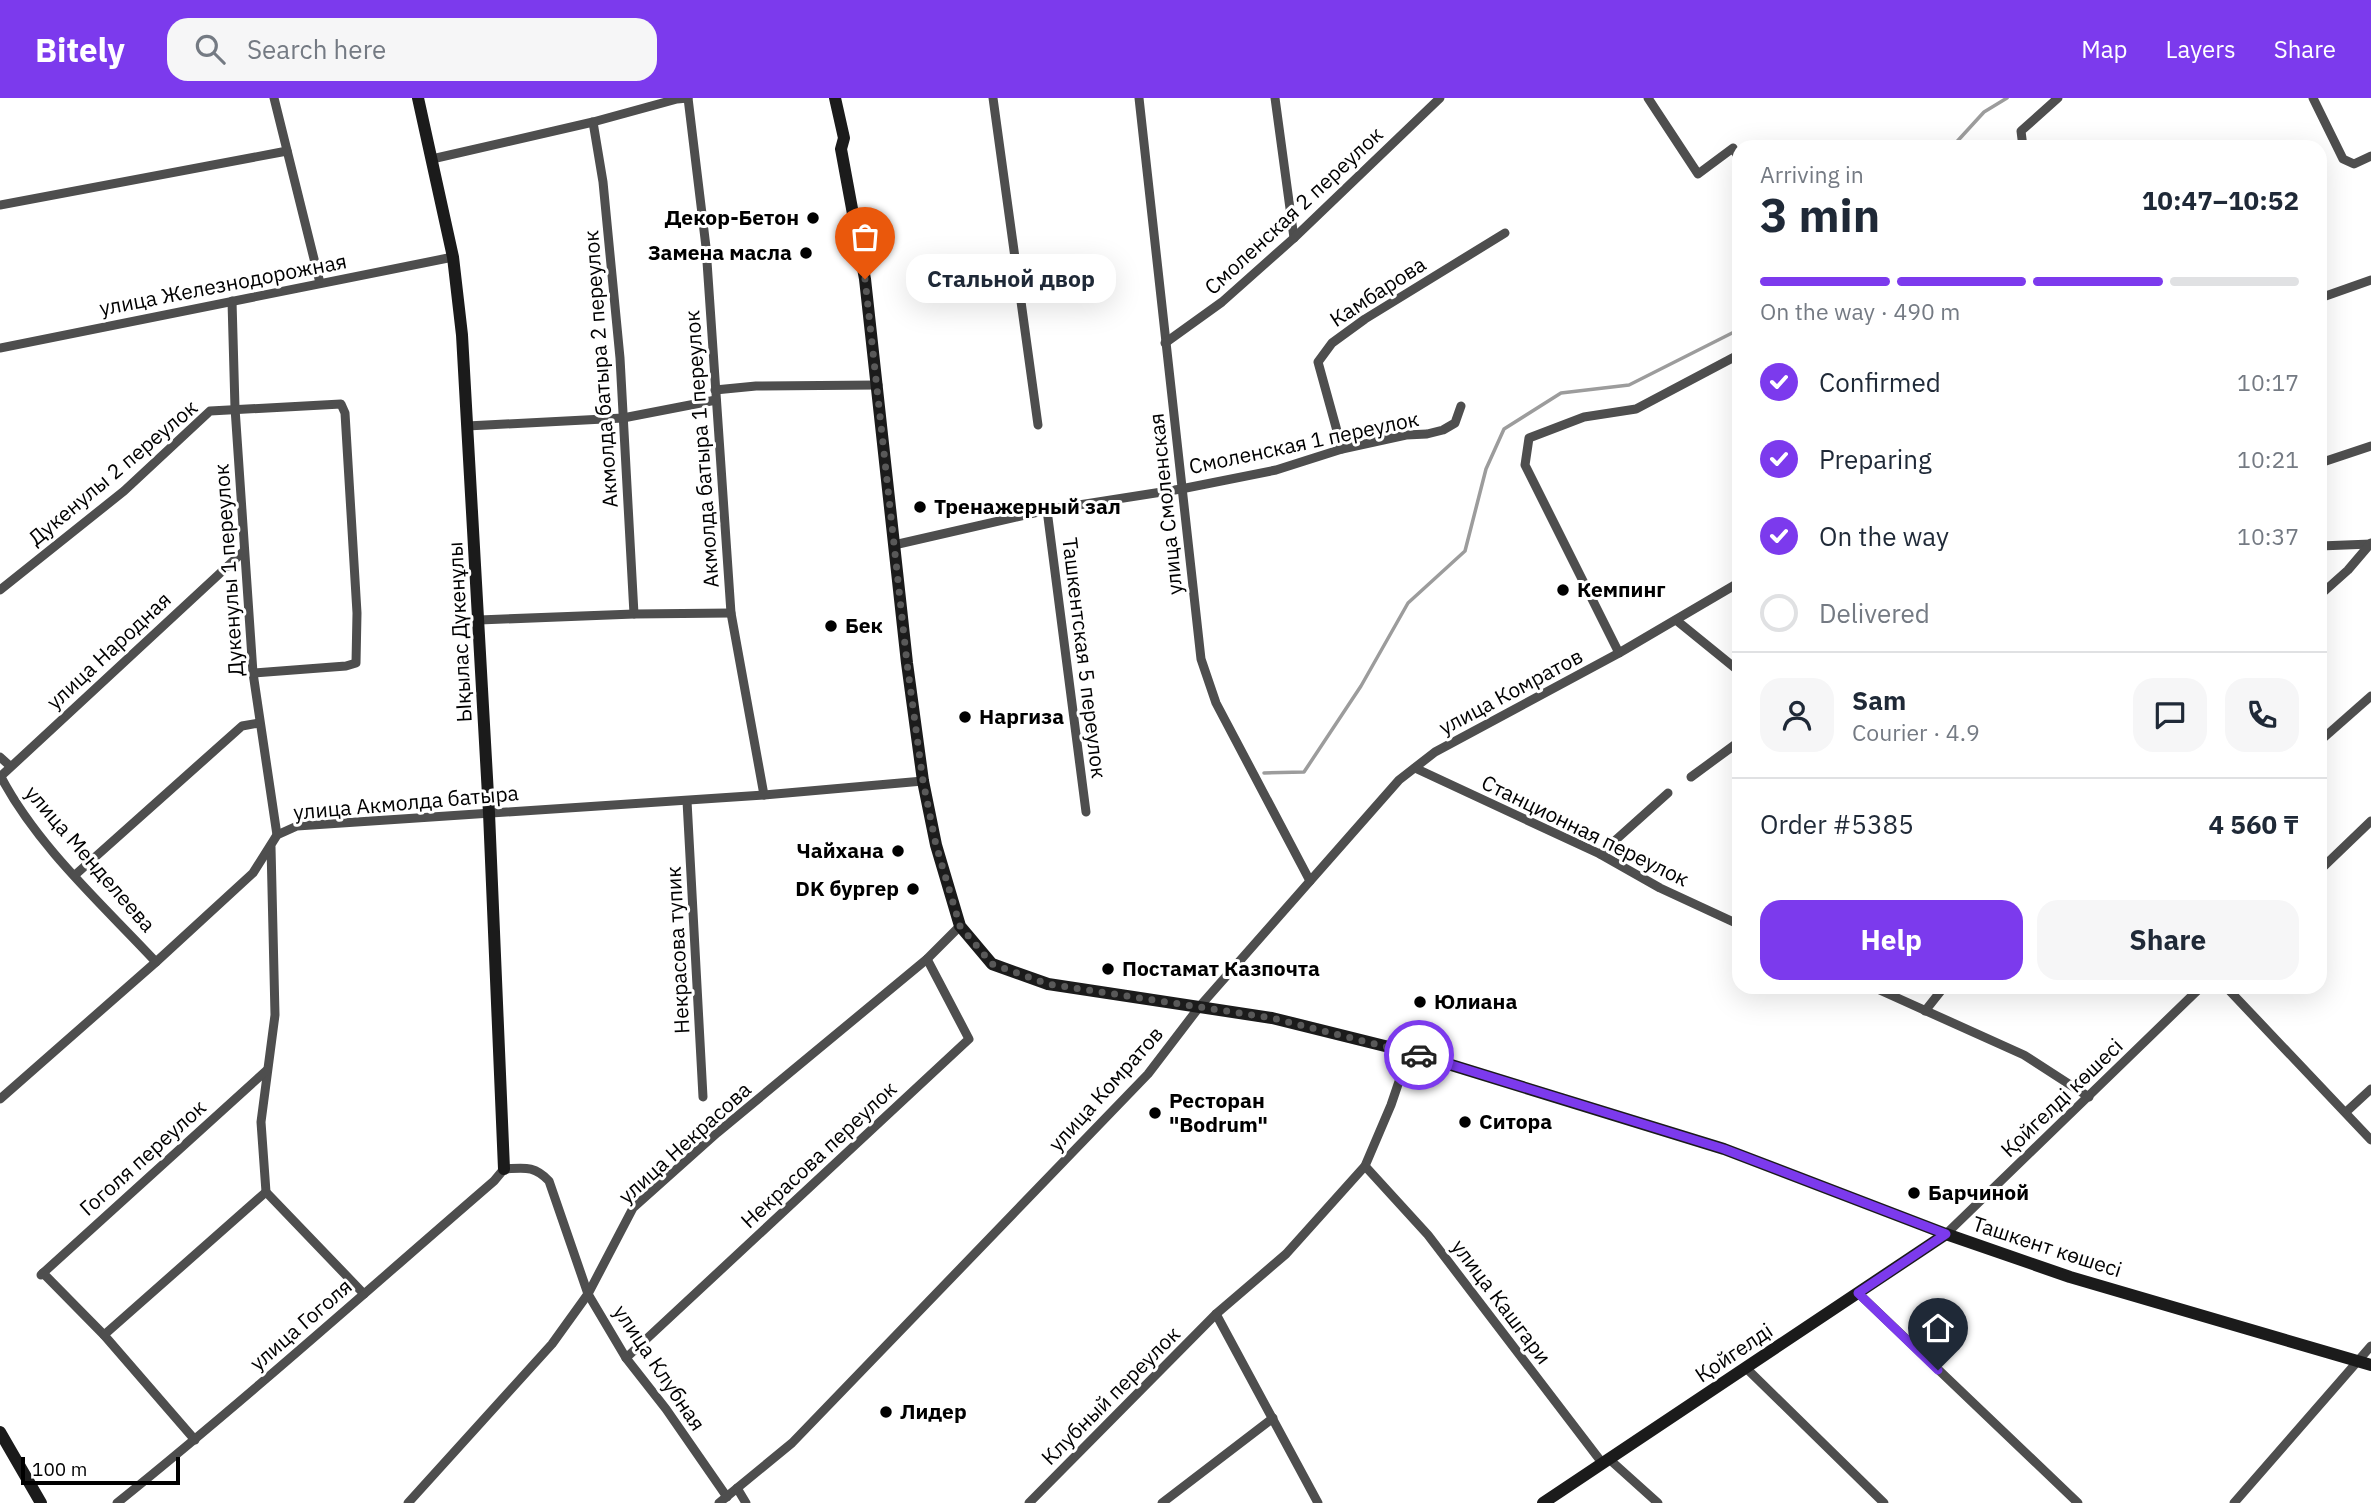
<!DOCTYPE html>
<meta charset="utf-8">
<style>
:root{--surface:#fff;--page:#f6f6f7;--text:#1f2937;--muted:#747a83;--line:#e0e1e3;--accent:#7c3aed}
body{margin:0;font-family:"IBM Plex Sans",sans-serif;background:var(--page);color:var(--text);height:100vh;display:flex;flex-direction:column;font-size:26px;white-space:nowrap}
*{box-sizing:border-box;margin:0}
p{font-size:23px;color:var(--muted)}
.icon{flex:none;width:38px;height:38px;fill:none;stroke:currentColor;stroke-width:2;stroke-linecap:round;stroke-linejoin:round}
.map{position:relative;flex:1;overflow:hidden}
.details{position:absolute;left:1732px;top:42px;width:595px;height:854px;display:flex;flex-direction:column;background:var(--surface);border-radius:21px;box-shadow:0 7px 28px #0002}
.details>*{flex:none}
.scale{position:absolute;left:21px;bottom:18px;width:159px;box-sizing:border-box;padding-left:7px;border:4px solid #000;border-top:0;font-size:19px;line-height:24px;white-space:nowrap;color:#000;-webkit-text-stroke:5px #fff;paint-order:stroke}
.pin{position:absolute;display:grid;place-items:center;width:60px;height:60px;color:#fff;margin:-72px -30px;border-radius:50% 50% 50% 0;rotate:-45deg;box-shadow:0 0 7px #0007}
.pin .icon{rotate:45deg}
.courier{position:absolute;display:grid;place-items:center;width:70px;height:70px;margin:-35px;border:5px solid #7c3aed;border-radius:50%;background:#fff;color:#222;box-shadow:0 2px 9px #0007}
.bubble{position:absolute;height:49px;border-radius:21px;background:var(--surface);box-shadow:0 7px 28px #0002;font-size:23px;font-weight:700;line-height:49px;text-align:center}
.headline em{font-style:normal;font-weight:700}
.headline div{display:flex;flex-direction:column-reverse}
.headline{display:flex;align-items:center;justify-content:space-between;height:119px;padding:0 28px}
h1{font-size:46px;font-weight:700;line-height:52px}
.bar{display:grid;grid-template-columns:repeat(4,1fr);gap:10px 7px;align-content:center;height:84px;padding:0 28px}
.bar i{height:9px;border-radius:5px;background:var(--line)}
.bar .on{background:var(--accent)}
.bar p{grid-column:span 4}
.line{display:flex;align-items:center;gap:18px;padding:0 28px;border-top:2px solid var(--line)}
.line div{flex:1}
.round{display:grid;place-items:center;flex:none;width:74px;height:74px;border-radius:21px;background:var(--page)}
ol{padding:0 28px;list-style:none}
li{display:flex;align-items:center;gap:21px;height:77px}
li p{margin-inline-start:auto}
li .icon{padding:7px;border-radius:50%;background:var(--accent);color:#fff;stroke-width:4}
li:last-child{color:var(--muted)}
li i{width:38px;height:38px;border:4px solid var(--line);border-radius:50%}
.primary-button{display:flex;gap:14px;margin-top:auto;padding:14px 28px}
.primary-button a{flex:1;height:80px;border-radius:21px;background:var(--accent);color:#fff;font-size:28px;font-weight:700;line-height:80px;text-align:center}
.primary-button a+a{background:var(--page);color:var(--text)}
header{display:flex;align-items:center;gap:42px;box-sizing:border-box;height:98px;padding:0 35px;background:var(--accent);color:#fff}
header strong{font-size:33px}
nav{display:flex;gap:38px;margin-inline-start:auto;font-size:24px}
.search{width:490px;height:63px;background:var(--page);display:flex;align-items:center;gap:18px;box-sizing:border-box;padding:0 24px;border-radius:21px;color:var(--muted);font-size:26px}
.map>svg:first-child{display:block}
.lines{fill:none;stroke-linecap:round;stroke-linejoin:round}
.stream{stroke:#9c9c9c;stroke-width:3.5}
.street{stroke:#4e4e4e;stroke-width:9}
.secondary{stroke:#1b1b1b;stroke-width:12}
.done{stroke:#595959;stroke-width:7;stroke-dasharray:0 12.6}
.route{stroke:#7c3aed;stroke-width:9}
.poi-dot{fill:#000;stroke:#fff;stroke-width:2.5}
.labels{text-anchor:middle;stroke-width:6;stroke-linejoin:round;paint-order:stroke}
.street-label{font-size:21px;fill:#000;stroke:#fff}
.poi-label{font-size:21px;font-weight:bold;fill:#000;stroke:#fff;text-anchor:start}
</style>
<header>
<strong>Bitely</strong>
<div class="search"><svg class="icon" aria-label="search" viewBox="0 0 24 24"><circle cx="10" cy="10" r="6"/><path d="M15 15l6 6"/></svg>Search here</div>
<nav><a>Map</a><a>Layers</a><a>Share</a></nav>
</header>
<div class="map">
<svg width="2371" height="1405" viewBox="0 0 2371 1405">
<rect width="100%" height="100%" fill="#fff"/>
<g class="lines">
<!-- stream -->
<g class="stream">
<polyline points="1952,49 1984,14 2007,0"/>
<polyline points="1264,675 1304,674 1361,588 1408,505 1465,453 1486,371 1504,331 1561,295 1629,287 1740,231"/>
</g>
<!-- street -->
<g class="street">
<polyline points="274,0 320,185"/>
<polyline points="688,0 706,149 731,515 764,697"/>
<polyline points="993,0 1038,327"/>
<polyline points="1139,0 1201,561 1216,605 1310,783"/>
<polyline points="1275,0 1294,140"/>
<polyline points="1648,0 1698,76 1733,50 1740,62"/>
<polyline points="2313,0 2343,61 2354,66 2371,58"/>
<polyline points="593,24 603,84 620,260 634,516"/>
<polyline points="2023,49 2021,33 2058,0"/>
<polyline points="432,61 593,24 677,1 688,0"/>
<polyline points="0,107 287,53"/>
<polyline points="2320,200 2371,182"/>
<polyline points="232,203 235,310 253,575 277,737"/>
<polyline points="1165,245 1222,204 1294,140 1440,0"/>
<polyline points="0,250 453,159"/>
<polyline points="715,292 756,288 878,287"/>
<polyline points="467,328 623,320 716,302"/>
<polyline points="1342,351 1318,264 1332,245 1365,221 1505,135"/>
<polyline points="2320,365 2371,348"/>
<polyline points="1047,412 1086,714"/>
<polyline points="894,447 1047,412 1181,391 1276,372 1342,351 1406,337 1427,336 1443,332 1455,325 1461,308"/>
<polyline points="2320,448 2371,446"/>
<polyline points="0,492 124,393 210,313 341,306 345,315 357,515 356,565 346,568 253,575"/>
<polyline points="2320,497 2348,472 2371,445"/>
<polyline points="479,522 634,516 731,515"/>
<polyline points="1676,522 1740,574"/>
<polyline points="1619,555 1525,367 1529,340 1584,319 1636,311 1740,256"/>
<polyline points="2320,643 2371,598"/>
<polyline points="0,659 10,668"/>
<polyline points="1415,670 1600,756 1660,790 1740,827"/>
<polyline points="0,679 244,453"/>
<path d="M 1,679 C 38,749 102,806 156,864"/>
<polyline points="1691,679 1740,643"/>
<polyline points="687,703 703,999"/>
<polyline points="271,749 275,917 261,1024 266,1094 364,1196"/>
<polyline points="1600,756 1668,695"/>
<polyline points="2320,772 2371,723"/>
<polyline points="75,777 242,628 259,625"/>
<polyline points="1873,889 2024,957 2089,999"/>
<polyline points="2226,889 2371,1042"/>
<polyline points="1925,913 1944,889"/>
<polyline points="0,1001 156,864 253,775 277,737 297,728 764,697 923,683"/>
<polyline points="2346,1014 2371,991"/>
<polyline points="1365,1068 1428,1137 1603,1366"/>
<polyline points="1946,1136 2201,889"/>
<polyline points="43,1175 267,972"/>
<polyline points="41,1177 43,1175 104,1237 195,1342"/>
<polyline points="1858,1195 2078,1405"/>
<polyline points="1216,1216 1318,1405"/>
<polyline points="104,1237 266,1094"/>
<polyline points="626,1260 969,941 927,861"/>
<polyline points="1746,1270 1884,1405"/>
<polyline points="1609,1361 1658,1405"/>
<polyline points="737,1390 746,1405"/>
<path d="M 117,1405 C 246,1301 369,1191 494,1083 L 504,1071 C 524,1070 534,1067 549,1083 L 588,1196 L 626,1260 L 666,1311 L 727,1399"/>
<polyline points="408,1405 552,1246 588,1196 633,1110 717,1035 927,861 960,828"/>
<polyline points="719,1405 792,1345 1148,976 1200,908 1399,682 1435,654 1619,555 1740,484"/>
<polyline points="1029,1405 1216,1216 1286,1156 1365,1068 1391,1007 1409,954"/>
<polyline points="1162,1405 1273,1320"/>
<polyline points="2234,1405 2371,1248"/>
</g>
<!-- secondary -->
<g class="secondary">
<polyline points="418,0 453,159 462,237 489,715 504,1071"/>
<polyline points="835,0 844,40 841,51 865,181 907,565 923,683 936,747 960,828 992,866 1048,886 1272,920 1409,954 1724,1051 1946,1136 2070,1179 2371,1267"/>
<polyline points="0,1334 41,1405"/>
<polyline points="1543,1405 1946,1136"/>
</g>
</g>
<g class="lines">
<!-- done -->
<polyline class="done" points="865,181 907,565 923,683 936,747 960,828 992,866 1048,886 1272,920 1419,957"/>
<!-- route -->
<polyline class="route" points="1419,957 1724,1051 1946,1136 1858,1195 1938,1272"/>
</g>
<!-- markers -->
<g class="poi-dot">
<circle cx="813" cy="120" r="7"/>
<circle cx="806" cy="155" r="7"/>
<circle cx="920" cy="409" r="7"/>
<circle cx="1563" cy="492" r="7"/>
<circle cx="831" cy="528" r="7"/>
<circle cx="965" cy="619" r="7"/>
<circle cx="898" cy="753" r="7"/>
<circle cx="913" cy="791" r="7"/>
<circle cx="1108" cy="871" r="7"/>
<circle cx="1420" cy="904" r="7"/>
<circle cx="1155" cy="1015" r="7"/>
<circle cx="1465" cy="1024" r="7"/>
<circle cx="1914" cy="1095" r="7"/>
<circle cx="886" cy="1314" r="7"/>
</g>
<g class="labels">
<!-- street labels -->
<g class="street-label">
<text transform="translate(1294 113) rotate(-43)" y="7">Смоленская 2 переулок</text>
<text transform="translate(223 187) rotate(-11)" y="7">улица Железнодорожная</text>
<text transform="translate(1378 194) rotate(-33)" y="7">Камбарова</text>
<text transform="translate(601 271) rotate(-94)" y="7">Акмолда батыра 2 переулок</text>
<text transform="translate(1304 345) rotate(-12)" y="7">Смоленская 1 переулок</text>
<text transform="translate(702 351) rotate(-94)" y="7">Акмолда батыра 1 переулок</text>
<text transform="translate(113 375) rotate(-40)" y="7">Дукенулы 2 переулок</text>
<text transform="translate(1166 406) rotate(-96)" y="7">улица Смоленская</text>
<text transform="translate(229 472) rotate(-94)" y="7">Дукенулы 1 переулок</text>
<text transform="translate(460 534) rotate(-93)" y="7">Ықылас Дүкенұлы</text>
<text transform="translate(109 553) rotate(-43)" y="7">улица Народная</text>
<text transform="translate(1084 560) rotate(83)" y="7">Ташкентская 5 переулок</text>
<text transform="translate(1511 594) rotate(-28)" y="7">улица Комратов</text>
<text transform="translate(406 705) rotate(-5)" y="7">улица Акмолда батыра</text>
<text transform="translate(1585 733) rotate(26)" y="7">Станционная переулок</text>
<text transform="translate(90 761) rotate(49)" y="7">улица Менделеева</text>
<text transform="translate(678 852) rotate(-93)" y="7">Некрасова тупик</text>
<text transform="translate(1106 991) rotate(-48)" y="7">улица Комратов</text>
<text transform="translate(2062 1000) rotate(-44)" y="7">Қойгелді көшесі</text>
<text transform="translate(685 1045) rotate(-42)" y="7">улица Некрасова</text>
<text transform="translate(819 1057) rotate(-43)" y="7">Некрасова переулок</text>
<text transform="translate(143 1060) rotate(-42)" y="7">Гоголя переулок</text>
<text transform="translate(2047 1149) rotate(18)" y="7">Ташкент көшесі</text>
<text transform="translate(1501 1204) rotate(53)" y="7">улица Кашгари</text>
<text transform="translate(301 1227) rotate(-41)" y="7">улица Гоголя</text>
<text transform="translate(1734 1255) rotate(-34)" y="7">Қойгелді</text>
<text transform="translate(659 1270) rotate(56)" y="7">улица Клубная</text>
<text transform="translate(1111 1298) rotate(-45)" y="7">Клубный переулок</text>
</g>
<!-- poi labels -->
<g class="poi-label">
<text x="799" y="127" text-anchor="end">Декор-Бетон</text>
<text x="792" y="162" text-anchor="end">Замена масла</text>
<text x="934" y="416">Тренажерный зал</text>
<text x="1577" y="499">Кемпинг</text>
<text x="845" y="535">Бек</text>
<text x="979" y="626">Наргиза</text>
<text x="884" y="760" text-anchor="end">Чайхана</text>
<text x="899" y="798" text-anchor="end">DK бургер</text>
<text x="1122" y="878">Постамат Казпочта</text>
<text x="1434" y="911">Юлиана</text>
<text x="1169" y="1010">Ресторан<tspan x="1169" dy="24">"Bodrum"</tspan></text>
<text x="1479" y="1031">Ситора</text>
<text x="1928" y="1102">Барчиной</text>
<text x="900" y="1321">Лидер</text>
</g>
</g>
</svg>
<div class="scale">100 m</div>
<div class="pin" style="left:865px;top:181px;background:#ea580c"><svg class="icon" aria-label="bag" viewBox="0 0 24 24"><path d="M5 8h14l-1 12H6zM9 8a3 3 0 0 1 6 0"/></svg></div>
<div class="pin" style="left:1938px;top:1272px;background:#1f2937"><svg class="icon" aria-label="home" viewBox="0 0 24 24"><path d="M3 11l9-7 9 7M6 9v11h12V9"/></svg></div>
<div class="courier" style="left:1419px;top:957px"><svg class="icon" aria-label="car" viewBox="0 0 24 24"><path d="M5 17H2v-5l4-1 3-4h7l3 4 3 1v5h-3M9 17h6M6 11h13"/><circle cx="7" cy="17" r="2"/><circle cx="17" cy="17" r="2"/></svg></div>
<div class="bubble" style="left:906px;top:156px;width:210px">Стальной двор</div>
<section class="details">
<div class="headline"><div><h1>3 min</h1><p>Arriving in</p></div><em>10:47–10:52</em></div>
<div class="bar"><i class="on"></i><i class="on"></i><i class="on"></i><i></i><p>On the way · 490 m</p></div>
<ol>
<li><svg class="icon" aria-label="check" viewBox="0 0 24 24"><path d="M5 12l5 5 9-10"/></svg>Confirmed<p>10:17</p></li>
<li><svg class="icon" aria-label="check" viewBox="0 0 24 24"><path d="M5 12l5 5 9-10"/></svg>Preparing<p>10:21</p></li>
<li><svg class="icon" aria-label="check" viewBox="0 0 24 24"><path d="M5 12l5 5 9-10"/></svg>On the way<p>10:37</p></li>
<li><i></i>Delivered</li>
</ol>
<div class="line" style="height:126px"><a class="round"><svg class="icon" aria-label="person" viewBox="0 0 24 24"><circle cx="12" cy="8" r="4"/><path d="M4 21q1-7 8-7t8 7"/></svg></a><div><b>Sam</b><p>Courier · 4.9</p></div><a class="round"><svg class="icon" aria-label="chat" viewBox="0 0 24 24"><path d="M4 5h16v11H9l-5 4z"/></svg></a><a class="round"><svg class="icon" aria-label="phone" viewBox="0 0 24 24"><path d="M5 4h4l2 5-3 2q2 4 5 5l2-3 5 2v4C11 20 4 13 5 4z"/></svg></a></div>
<div class="line" style="height:91px"><div>Order #5385</div><b>4 560 ₸</b></div>
<div class="primary-button"><a>Help</a><a>Share</a></div>
</section>
</div>
